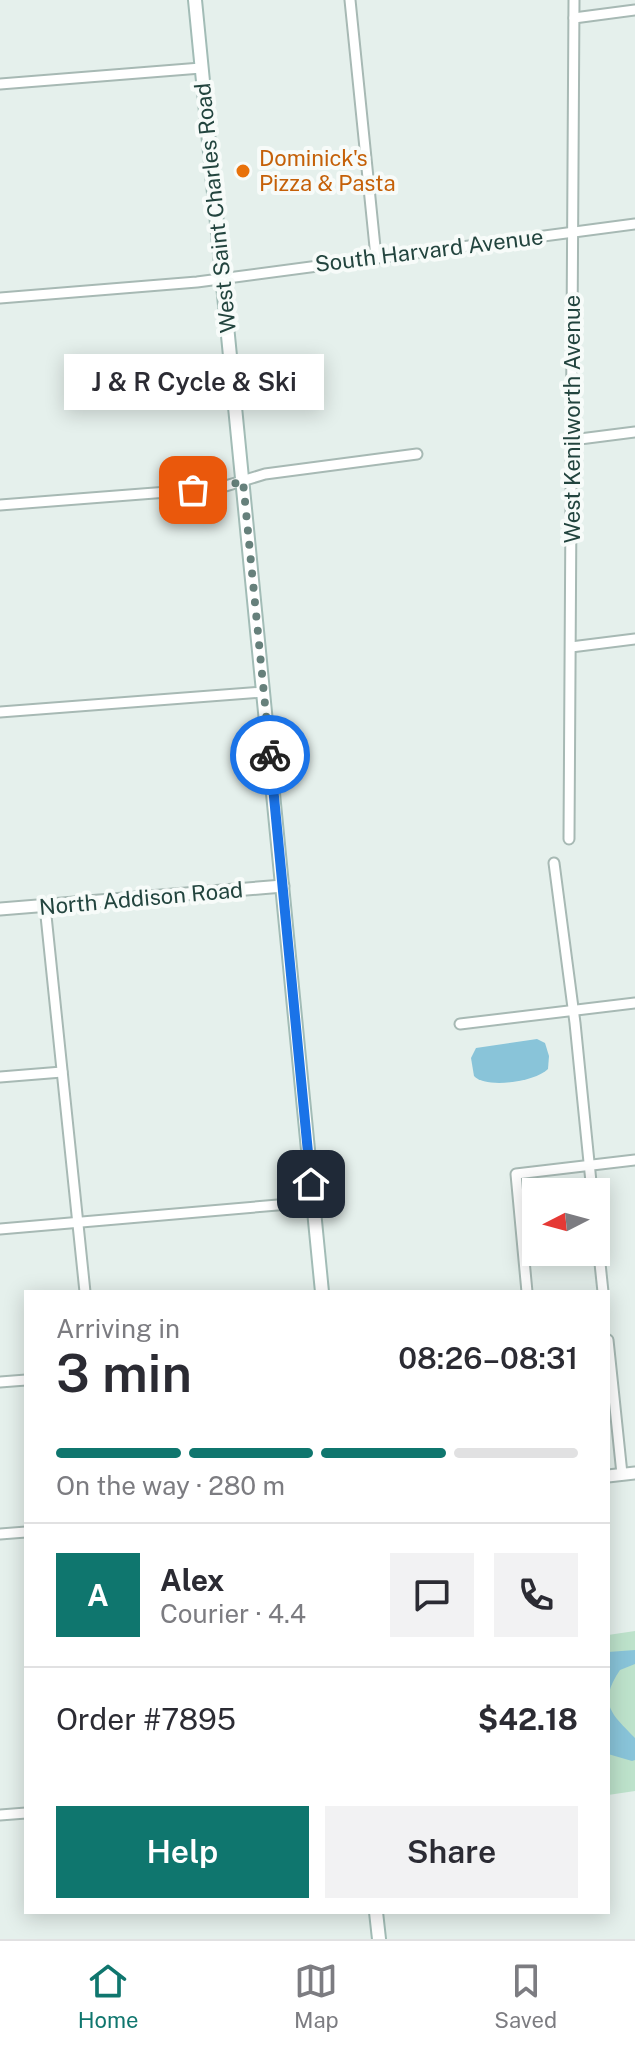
<!DOCTYPE html>
<meta charset="utf-8">
<style>
:root{--surface:#fff;--page:#f2f2f3;--text:#2b2b33;--muted:#7c7c81;--line:#e1e1e2;--accent:#0f766e}
body{margin:0;font-family:"Public Sans",sans-serif;background:var(--page);color:var(--text);height:100vh;display:flex;flex-direction:column;font-size:30px;white-space:nowrap}
*{box-sizing:border-box;margin:0}
p{font-size:26px;color:var(--muted)}
.icon{flex:none;width:44px;height:44px;fill:none;stroke:currentColor;stroke-width:2;stroke-linecap:round;stroke-linejoin:round}
.map{position:relative;flex:1;overflow:hidden}
.panel{position:absolute;left:24px;top:1290px;width:586px;height:624px;display:flex;flex-direction:column;background:var(--surface);border-radius:0px;box-shadow:0 4px 20px #0003}
.panel>*{flex:none}
.needle{width:52px;rotate:264deg}
.buttons{position:absolute;left:522px;top:1178px;display:grid;gap:16px}
.buttons a{display:grid;place-items:center;width:88px;height:88px;border-radius:0px;background:var(--surface);box-shadow:0 4px 20px #0003;font-size:40px}
.pin{position:absolute;display:grid;place-items:center;width:68px;height:68px;color:#fff;margin:-34px;border-radius:16px;box-shadow:0 4px 12px #0006}
.courier{position:absolute;display:grid;place-items:center;width:80px;height:80px;margin:-40px;border:6px solid #1a73e8;border-radius:50%;background:#fff;color:#222;box-shadow:0 2px 10px #0007}
.bubble{position:absolute;height:56px;border-radius:0px;background:var(--surface);box-shadow:0 4px 20px #0003;font-size:26px;font-weight:600;line-height:56px;text-align:center}
.headline em{font-style:normal;font-weight:600}
.headline div{display:flex;flex-direction:column-reverse}
.headline{display:flex;align-items:center;justify-content:space-between;height:136px;padding:0 32px}
h1{font-size:52px;font-weight:600;line-height:60px}
.bar{display:grid;grid-template-columns:repeat(4,1fr);gap:12px 8px;align-content:center;height:96px;padding:0 32px}
.bar i{height:10px;border-radius:6px;background:var(--line)}
.bar .active{background:var(--accent)}
.bar p{grid-column:span 4}
.line{display:flex;align-items:center;gap:20px;padding:0 32px;border-top:2px solid var(--line)}
.line div{flex:1}
.round{display:grid;place-items:center;flex:none;width:84px;height:84px;border-radius:0px;background:var(--page)}
.cta{display:flex;gap:16px;margin-top:auto;padding:16px 32px}
.cta a{flex:1;height:92px;border-radius:0px;background:var(--accent);color:#fff;font-size:32px;font-weight:600;line-height:92px;text-align:center}
.cta a+a{background:var(--page);color:var(--text)}
.tab-bar{display:flex;justify-content:space-around;align-items:center;height:112px;border-top:2px solid var(--line);background:var(--surface);font-size:22px;color:var(--muted)}
.tab-bar a{display:grid;justify-items:center;gap:4px}
.tab-bar .active{color:var(--accent)}
.map>svg:first-child{display:block}
.green{fill:#bde2cb}
.water{fill:#89c4d9}
.lines{fill:none;stroke-linecap:round;stroke-linejoin:round}
.minor-casing{stroke:#a7b9b4;stroke-width:13}
.tertiary-casing{stroke:#a7b9b4;stroke-width:15}
.secondary-casing{stroke:#a2bcb6;stroke-width:16}
.minor{stroke:#fff;stroke-width:9}
.tertiary{stroke:#fff;stroke-width:11}
.secondary{stroke:#fff;stroke-width:12}
.done{stroke:#66807b;stroke-width:8;stroke-dasharray:0 14.4}
.route{stroke:#1a73e8;stroke-width:10}
.food-dot{fill:#e8710a;stroke:#f7fbf9;stroke-width:3}
.labels{text-anchor:middle;stroke-width:8;stroke-linejoin:round;paint-order:stroke}
.food-label{font-size:22px;fill:#c56008;stroke:#f7fbf9;text-anchor:start}
.street-label{font-size:22px;fill:#22443e;stroke:#f7fbf9}
</style>
<div class="map">
<svg width="635" height="1939" viewBox="0 0 635 1939">
<rect width="100%" height="100%" fill="#e5f0ec"/>
<!-- green -->
<polygon class="green" points="635,1631 635,1791 608,1795 608,1635"/>
<!-- water -->
<g class="water">
<path d="M 537,1039 L 545,1043 L 549,1056 L 548,1069 C 535,1082 486,1089 474,1076 L 471,1058 L 476,1048 Z"/>
<path d="M 635,1650 L 635,1664 L 620,1670 C 597,1704 612,1714 635,1738 L 635,1760 L 632,1761 L 608,1754 L 608,1652 Z"/>
</g>
<g class="lines">
<defs>
<g id="minor">
<polyline points="350,0 376,257"/>
<polyline points="574,18 635,10"/>
<polyline points="0,84 201,68"/>
<polyline points="0,298 197,282 635,224"/>
<polyline points="572,440 635,432"/>
<polyline points="0,505 219,488 265,474 417,454"/>
<polyline points="571,647 635,639"/>
<polyline points="0,712 264,692"/>
<polyline points="569,839 574,0"/>
<polyline points="554,863 575,1023 592,1192"/>
<polyline points="45,906 85,1292"/>
<polyline points="460,1024 635,1003"/>
<polyline points="0,1077 62,1072"/>
<polyline points="596,1225 603,1292"/>
<polyline points="0,1229 313,1202"/>
<polyline points="527,1292 516,1174 635,1160"/>
<polyline points="608,1340 622,1474"/>
<polyline points="0,1382 26,1380"/>
<polyline points="0,1534 26,1532"/>
<polyline points="0,1815 26,1813"/>
</g>
<g id="tertiary">
<polyline points="0,909 283,886"/>
<polyline points="608,1476 635,1473"/>
</g>
<g id="secondary">
<polyline points="195,0 322,1292"/>
<polyline points="376,1912 379,1939"/>
</g>
</defs>
<!-- minor casing -->
<use href="#minor" class="minor-casing"/>
<!-- tertiary casing -->
<use href="#tertiary" class="tertiary-casing"/>
<!-- secondary casing -->
<use href="#secondary" class="secondary-casing"/>
<!-- minor -->
<use href="#minor" class="minor"/>
<!-- tertiary -->
<use href="#tertiary" class="tertiary"/>
<!-- secondary -->
<use href="#secondary" class="secondary"/>
</g>
<g class="lines">
<!-- done -->
<polyline class="done" points="193,490 219,488 243,481 270,755"/>
<!-- route -->
<polyline class="route" points="270,755 311,1184"/>
</g>
<!-- markers -->
<circle class="food-dot" cx="243" cy="171" r="8"/>
<g class="labels">
<!-- food labels -->
<g class="food-label">
<text x="259" y="166">Dominick's<tspan x="259" dy="25">Pizza &amp; Pasta</tspan></text>
</g>
<!-- street labels -->
<g class="street-label">
<text transform="translate(215 208) rotate(-96)" y="8">West Saint Charles Road</text>
<text transform="translate(429 250) rotate(-7)" y="8">South Harvard Avenue</text>
<text transform="translate(572 419) rotate(-90)" y="8">West Kenilworth Avenue</text>
<text transform="translate(141 898) rotate(-5)" y="8">North Addison Road</text>
</g>
</g>
</svg>
<div class="buttons">
<a><svg class="needle" viewBox="-14 -14 28 28"><path d="M0-13l5 13h-10z" fill="#e53935"/><path d="M0 13l5-13h-10z" fill="#7c7c81"/></svg></a>
</div>
<div class="pin" style="left:193px;top:490px;background:#ea580c"><svg class="icon" aria-label="bag" viewBox="0 0 24 24"><path d="M5 8h14l-1 12H6zM9 8a3 3 0 0 1 6 0"/></svg></div>
<div class="pin" style="left:311px;top:1184px;background:#1f2937"><svg class="icon" aria-label="home" viewBox="0 0 24 24"><path d="M3 11l9-7 9 7M6 9v11h12V9"/></svg></div>
<div class="courier" style="left:270px;top:755px"><svg class="icon" aria-label="bike" viewBox="0 0 24 24"><circle cx="6" cy="16" r="4"/><circle cx="18" cy="16" r="4"/><path d="M6 16l4-8h5l3 8M10 8l3 8H6M13 5h3"/></svg></div>
<div class="bubble" style="left:64px;top:354px;width:260px">J &amp; R Cycle &amp; Ski</div>
<section class="panel">
<div class="headline"><div><h1>3 min</h1><p>Arriving in</p></div><em>08:26–08:31</em></div>
<div class="bar"><i class="active"></i><i class="active"></i><i class="active"></i><i></i><p>On the way · 280 m</p></div>
<div class="line" style="height:144px"><b class="round" style="background:var(--accent);color:#fff">A</b><div><b>Alex</b><p>Courier · 4.4</p></div><a class="round"><svg class="icon" aria-label="chat" viewBox="0 0 24 24"><path d="M4 5h16v11H9l-5 4z"/></svg></a><a class="round"><svg class="icon" aria-label="phone" viewBox="0 0 24 24"><path d="M5 4h4l2 5-3 2q2 4 5 5l2-3 5 2v4C11 20 4 13 5 4z"/></svg></a></div>
<div class="line" style="height:104px"><div>Order #7895</div><b>$42.18</b></div>
<div class="cta"><a>Help</a><a>Share</a></div>
</section>
</div>
<nav class="tab-bar">
<a class="active"><svg class="icon" aria-label="home" viewBox="0 0 24 24"><path d="M3 11l9-7 9 7M6 9v11h12V9"/></svg>Home</a>
<a><svg class="icon" aria-label="map" viewBox="0 0 24 24"><path d="M3 6l6-2 6 2 6-2v14l-6 2-6-2-6 2zM9 4v14M15 6v14"/></svg>Map</a>
<a><svg class="icon" aria-label="saved" viewBox="0 0 24 24"><path d="M7 4h10v16l-5-4-5 4z"/></svg>Saved</a>
</nav>
